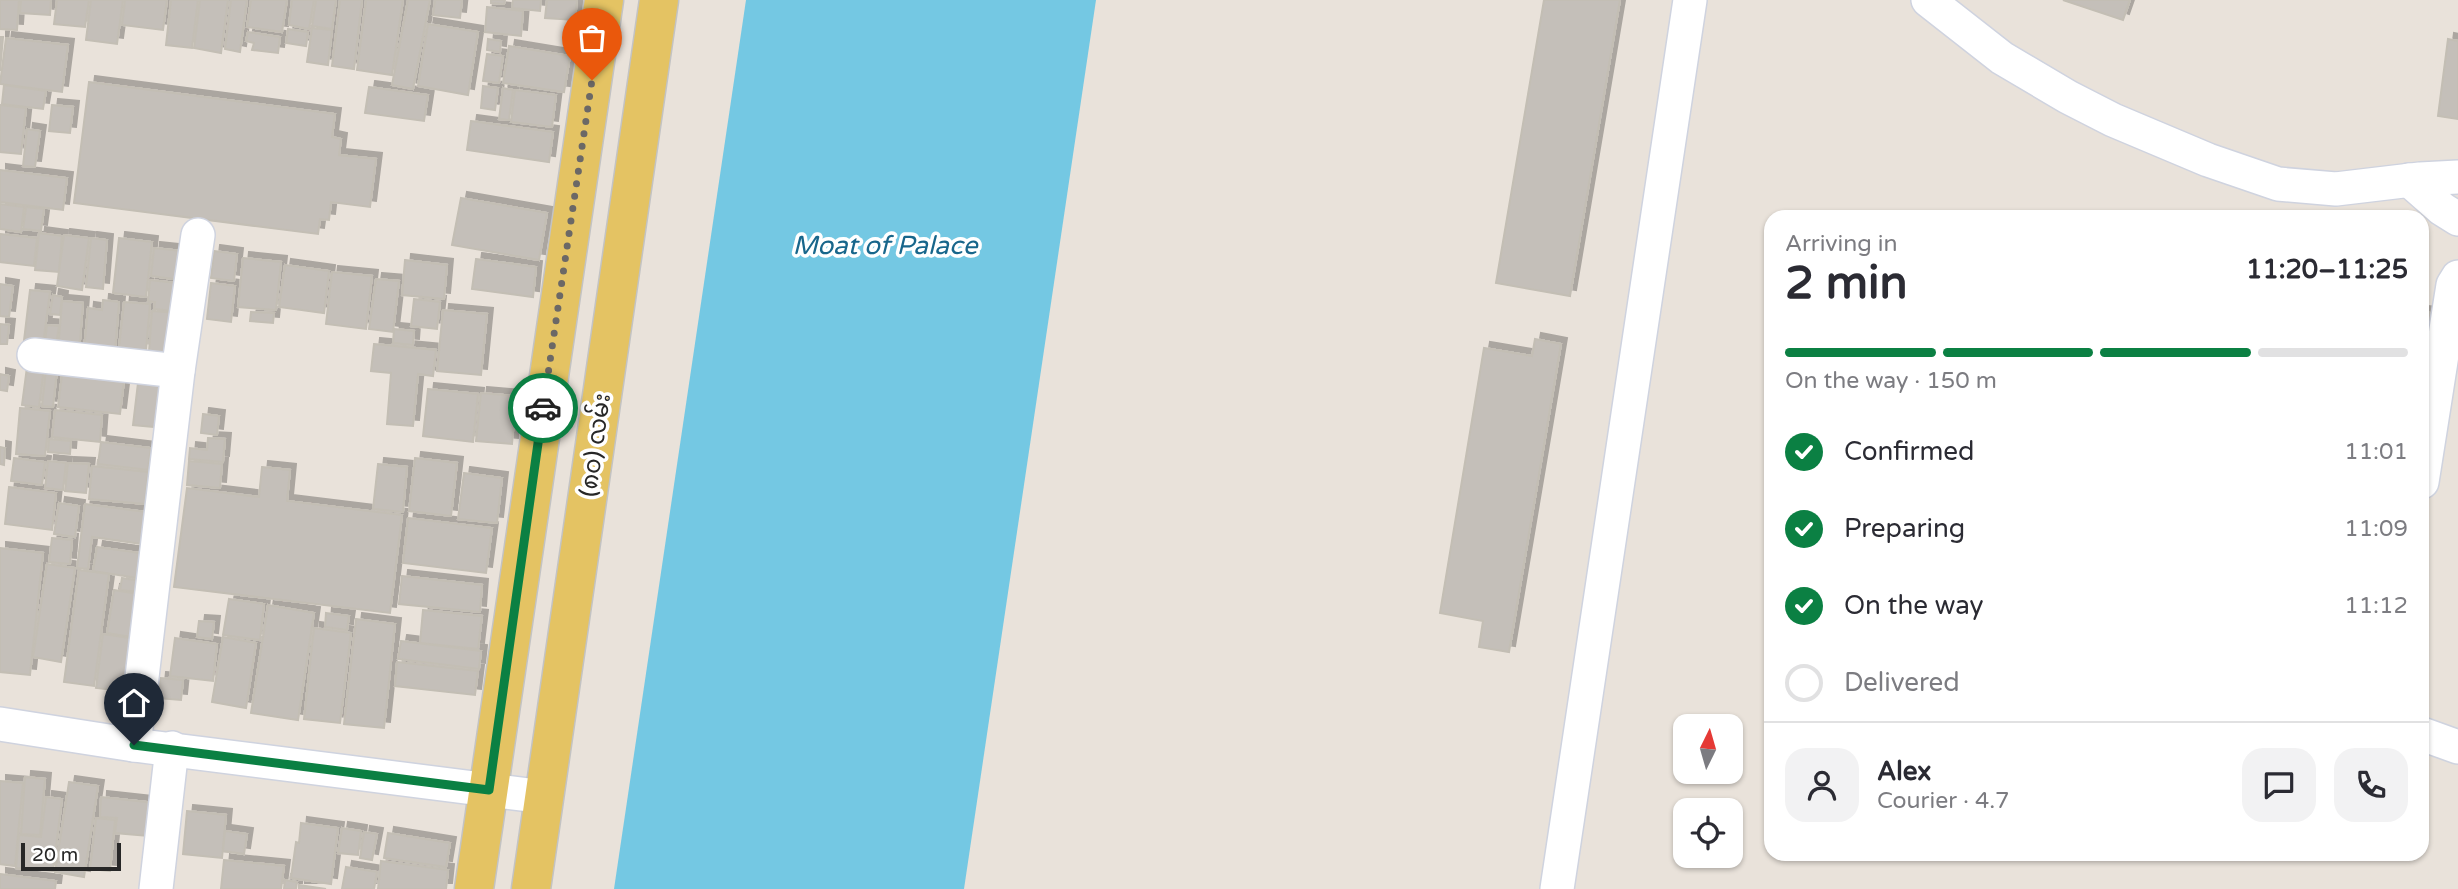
<!DOCTYPE html>
<meta charset="utf-8">
<style>
:root{--surface:#fff;--page:#f2f2f3;--text:#2b2b33;--muted:#7c7c81;--line:#e1e1e2;--accent:#0b8043}
body{margin:0;font-family:"Varela Round","Noto Sans Myanmar",sans-serif;background:var(--page);color:var(--text);height:100vh;display:flex;flex-direction:column;font-size:26px;white-space:nowrap}
*{box-sizing:border-box;margin:0}
p{font-size:23px;color:var(--muted)}
.icon{flex:none;width:38px;height:38px;fill:none;stroke:currentColor;stroke-width:2;stroke-linecap:round;stroke-linejoin:round}
.map{position:relative;flex:1;overflow:hidden}
.sheet{position:absolute;left:1764px;top:210px;width:665px;height:651px;display:flex;flex-direction:column;background:var(--surface);border-radius:21px;box-shadow:0 2px 5px #0004}
.sheet>*{flex:none}
.needle{width:46px;rotate:5deg}
.buttons{position:absolute;left:1673px;top:714px;display:grid;gap:14px}
.buttons a{display:grid;place-items:center;width:70px;height:70px;border-radius:14px;background:var(--surface);box-shadow:0 2px 5px #0004;font-size:35px}
.scale{position:absolute;left:21px;bottom:18px;width:100px;box-sizing:border-box;padding-left:7px;border:4px solid #272727;border-top:0;font-size:19px;line-height:24px;white-space:nowrap;color:#272727;-webkit-text-stroke:5px #fff;paint-order:stroke}
.pin{position:absolute;display:grid;place-items:center;width:60px;height:60px;color:#fff;margin:-72px -30px;border-radius:50% 50% 50% 0;rotate:-45deg;box-shadow:0 0 7px #0007}
.pin .icon{rotate:45deg}
.courier{position:absolute;display:grid;place-items:center;width:70px;height:70px;margin:-35px;border:5px solid #0b8043;border-radius:50%;background:#fff;color:#222;box-shadow:0 2px 9px #0007}
.headline em{font-style:normal;font-weight:800}
.headline div{display:flex;flex-direction:column-reverse}
.headline{display:flex;align-items:center;justify-content:space-between;height:119px;padding:0 21px}
h1{font-size:46px;font-weight:800;line-height:52px}
.bar{display:grid;grid-template-columns:repeat(4,1fr);gap:10px 7px;align-content:center;height:84px;padding:0 21px}
.bar i{height:9px;border-radius:5px;background:var(--line)}
.bar .active{background:var(--accent)}
.bar p{grid-column:span 4}
.line{display:flex;align-items:center;gap:18px;padding:0 21px;border-top:2px solid var(--line)}
.line div{flex:1}
.round{display:grid;place-items:center;flex:none;width:74px;height:74px;border-radius:21px;background:var(--page)}
ol{padding:0 21px;list-style:none}
li{display:flex;align-items:center;gap:21px;height:77px}
li p{margin-inline-start:auto}
li .icon{padding:7px;border-radius:50%;background:var(--accent);color:#fff;stroke-width:4}
li:last-child{color:var(--muted)}
li i{width:38px;height:38px;border:4px solid var(--line);border-radius:50%}
.map>svg:first-child{display:block}
.water{fill:#74c8e3}
.building{fill:#c4bfb9;stroke:#c3beb4;stroke-width:2;filter:url(#shadow)}
.lines{fill:none;stroke-linecap:round;stroke-linejoin:round}
.street-casing{stroke:#cfd3df;stroke-width:36}
.primary-casing{stroke:#c3c3c3;stroke-width:41}
.street{stroke:#fff;stroke-width:33}
.primary{stroke:#e4c363;stroke-width:38}
.done{stroke:#6b6866;stroke-width:7;stroke-dasharray:0 12.6}
.route{stroke:#0b8043;stroke-width:9}
.labels{text-anchor:middle;stroke-width:7;stroke-linejoin:round;paint-order:stroke}
.street-label{font-size:24px;fill:#272727;stroke:#fff}
.water-label{font-size:26px;font-style:italic;fill:#18668b;stroke:#fff}
</style>
<div class="map">
<svg width="2458" height="889" viewBox="0 0 2458 889">
<defs>
<filter id="shadow"><feDropShadow dx="6" dy="-6" stdDeviation="0" flood-color="#0004"/></filter>
</defs>
<rect width="100%" height="100%" fill="#e9e2da"/>
<!-- water -->
<polygon class="water" points="746,0 1096,0 964,889 614,889"/>
<!-- building -->
<g class="building">
<polygon points="0,0 19,0 17,30 0,29"/>
<polygon points="21,0 51,0 50,15 20,13"/>
<polygon points="57,0 89,0 85,27 54,24"/>
<polygon points="91,0 123,0 117,44 86,40"/>
<polygon points="125,0 167,0 163,30 122,25"/>
<polygon points="171,0 198,0 192,48 166,45"/>
<polygon points="200,0 228,0 221,53 194,48"/>
<polygon points="231,0 247,0 240,52 225,49"/>
<polygon points="251,0 287,0 282,32 247,27"/>
<polygon points="292,0 314,0 309,29 289,25"/>
<polygon points="316,0 336,0 332,29 312,26"/>
<polygon points="340,0 362,0 354,69 332,66"/>
<polygon points="366,0 403,0 392,75 357,70"/>
<polygon points="408,0 430,0 413,89 392,85"/>
<polygon points="435,0 462,0 460,18 433,15"/>
<polygon points="491,0 505,0 504,4 491,3"/>
<polygon points="513,0 541,0 540,11 512,8"/>
<polygon points="547,0 577,0 575,20 545,18"/>
<polygon points="1544,0 1620,0 1570,296 1496,283"/>
<polygon points="2063,0 2130,0 2123,20"/>
<polygon points="487,7 523,11 521,36 485,32"/>
<polygon points="428,24 478,32 468,95 418,86"/>
<polygon points="312,28 332,30 328,65 307,62"/>
<polygon points="288,29 308,32 306,46 286,43"/>
<polygon points="248,32 280,37 278,53 252,50 254,43 246,41"/>
<polygon points="0,37 3,37 0,71"/>
<polygon points="6,38 68,45 62,92 0,84"/>
<polygon points="488,39 501,41 500,52 487,50"/>
<polygon points="2448,39 2458,41 2458,119 2438,116"/>
<polygon points="509,46 570,56 564,92 503,83"/>
<polygon points="487,54 503,56 499,83 483,81"/>
<polygon points="89,82 335,114 332,137 341,139 339,155 376,159 370,207 331,202 329,220 320,219 318,234 74,203"/>
<polygon points="4,85 46,91 43,109 2,104"/>
<polygon points="483,86 498,88 495,110 481,108"/>
<polygon points="369,87 428,95 424,121 365,113"/>
<polygon points="503,88 513,90 509,120 499,119"/>
<polygon points="515,90 556,95 552,127 511,122"/>
<polygon points="0,105 26,108 21,154 0,152"/>
<polygon points="52,105 73,107 70,133 49,131"/>
<polygon points="471,121 553,132 549,162 467,150"/>
<polygon points="27,129 40,131 35,167 23,166"/>
<polygon points="0,170 67,178 63,210 0,202"/>
<polygon points="461,198 547,213 539,260 452,245"/>
<polygon points="0,204 24,207 21,232 0,229"/>
<polygon points="26,207 44,209 41,231 23,229"/>
<polygon points="39,233 62,236 59,272 35,270"/>
<polygon points="0,234 37,238 34,266 0,262"/>
<polygon points="64,235 89,238 82,290 57,286"/>
<polygon points="91,238 107,240 103,289 86,287"/>
<polygon points="119,238 152,242 146,297 113,293"/>
<polygon points="154,248 191,252 188,281 151,276"/>
<polygon points="214,251 237,254 234,281 211,278"/>
<polygon points="243,258 281,262 276,310 238,307"/>
<polygon points="476,259 536,267 533,297 472,289"/>
<polygon points="405,260 447,265 444,299 402,295"/>
<polygon points="285,265 329,271 324,313 279,307"/>
<polygon points="332,272 372,276 366,329 326,324"/>
<polygon points="376,279 399,281 393,332 369,329"/>
<polygon points="150,280 185,284 183,312 154,309 155,302 148,301"/>
<polygon points="211,283 235,286 231,322 207,319"/>
<polygon points="0,284 13,286 9,317 0,316"/>
<polygon points="30,290 50,292 42,352 23,349"/>
<polygon points="53,295 62,297 60,315 50,314"/>
<polygon points="414,299 440,302 437,329 411,326"/>
<polygon points="103,300 119,302 115,352 84,349 88,308 102,310"/>
<polygon points="62,301 83,303 79,353 58,351"/>
<polygon points="124,302 150,304 146,350 119,347"/>
<polygon points="443,310 487,314 481,375 437,371"/>
<polygon points="152,311 180,313 177,354 149,352"/>
<polygon points="251,312 274,313 273,323 250,321"/>
<polygon points="2422,312 2440,314 2422,377"/>
<polygon points="0,324 9,325 7,344 0,344"/>
<polygon points="47,325 59,326 55,352 44,350"/>
<polygon points="394,329 414,331 413,345 393,343"/>
<polygon points="1535,339 1561,344 1509,652 1479,647 1483,621 1440,613 1484,348 1532,356"/>
<polygon points="374,344 436,350 433,376 418,374 413,426 387,424 391,373 371,371"/>
<polygon points="27,367 44,369 39,407 22,405"/>
<polygon points="46,369 57,370 53,407 42,406"/>
<polygon points="0,374 9,376 7,391 0,390"/>
<polygon points="62,375 124,381 120,414 58,407"/>
<polygon points="138,383 168,387 164,428 133,425"/>
<polygon points="428,389 478,394 473,442 423,436"/>
<polygon points="481,393 516,396 512,444 476,441"/>
<polygon points="20,408 50,411 45,456 16,454"/>
<polygon points="55,410 102,415 100,442 52,437"/>
<polygon points="203,414 219,416 217,435 201,433"/>
<polygon points="208,438 225,439 223,462 189,459 190,448 207,450"/>
<polygon points="49,439 71,441 70,454 48,452"/>
<polygon points="101,442 151,448 148,470 98,464"/>
<polygon points="0,447 5,448 4,465 0,464"/>
<polygon points="14,458 45,462 42,485 11,481"/>
<polygon points="415,458 457,463 451,516 409,511"/>
<polygon points="48,461 66,463 63,490 45,488"/>
<polygon points="189,461 222,464 220,488 187,485"/>
<polygon points="68,463 89,464 86,493 65,491"/>
<polygon points="378,464 407,467 403,512 373,509"/>
<polygon points="92,466 148,472 145,504 89,499"/>
<polygon points="262,467 290,470 287,501 402,515 390,613 174,587 187,488 259,497"/>
<polygon points="464,473 502,478 497,523 458,519"/>
<polygon points="9,487 56,493 52,530 5,524"/>
<polygon points="59,503 79,506 75,537 54,534"/>
<polygon points="85,504 154,513 150,545 92,537 88,569 77,568"/>
<polygon points="408,518 492,528 486,573 403,563"/>
<polygon points="52,538 72,540 70,564 49,562"/>
<polygon points="97,547 154,555 150,580 93,571"/>
<polygon points="0,548 43,553 30,675 0,672"/>
<polygon points="47,564 75,568 61,662 33,657"/>
<polygon points="79,570 109,574 94,686 64,682"/>
<polygon points="402,576 482,585 480,612 399,604"/>
<polygon points="122,578 142,581 141,592 120,590"/>
<polygon points="114,590 144,595 137,638 107,633"/>
<polygon points="229,599 264,604 260,640 223,635"/>
<polygon points="268,605 314,613 298,720 251,713"/>
<polygon points="423,610 482,616 478,649 420,643"/>
<polygon points="326,613 349,616 347,630 325,627"/>
<polygon points="356,619 395,624 384,728 344,724"/>
<polygon points="199,621 214,622 212,639 197,637"/>
<polygon points="314,628 351,633 340,723 304,719"/>
<polygon points="103,634 137,639 130,692 96,688"/>
<polygon points="223,637 256,643 246,708 212,702"/>
<polygon points="175,638 217,644 213,681 170,676"/>
<polygon points="401,641 481,651 479,669 398,659"/>
<polygon points="397,662 478,671 475,695 395,686"/>
<polygon points="160,678 183,680 181,700 158,698"/>
<polygon points="25,777 45,779 40,835 21,834"/>
<polygon points="0,781 23,783 15,866 0,864"/>
<polygon points="69,782 98,786 84,877 55,872"/>
<polygon points="46,797 62,799 53,871 16,868 19,835 41,837"/>
<polygon points="101,797 164,804 160,837 115,833 117,818 100,817"/>
<polygon points="187,811 226,815 222,858 183,854"/>
<polygon points="96,818 115,820 110,871 90,869"/>
<polygon points="301,823 338,828 331,884 291,878 296,842 299,843"/>
<polygon points="342,828 361,831 358,855 338,853"/>
<polygon points="225,831 247,834 244,854 223,851"/>
<polygon points="364,832 377,834 372,860 360,858"/>
<polygon points="388,833 450,843 446,867 384,858"/>
<polygon points="224,860 284,866 281,889 221,889"/>
<polygon points="381,861 448,870 446,889 378,889"/>
<polygon points="346,867 377,872 374,889 342,889"/>
<polygon points="0,874 56,881 55,889 0,889"/>
<polygon points="285,880 297,882 296,889 284,889"/>
<polygon points="299,885 326,889 299,889"/>
</g>
<g class="lines">
<defs>
<g id="street">
<polyline points="1928,0 2002,58 2068,97 2113,120 2208,160 2278,184 2336,189 2420,179 2458,177"/>
<polyline points="2409,180 2442,209 2458,219"/>
<polyline points="34,355 178,371"/>
<polyline points="2422,482 2453,285 2458,277"/>
<polyline points="0,724 134,745 545,797"/>
<polyline points="2422,734 2458,747"/>
<polyline points="134,745 178,371 198,235"/>
<polyline points="156,889 172,748"/>
<polyline points="1557,889 1690,0"/>
</g>
<g id="primary">
<polyline points="474,889 604,0"/>
<polyline points="531,889 659,0"/>
</g>
</defs>
<!-- street casing -->
<use href="#street" class="street-casing"/>
<!-- primary casing -->
<use href="#primary" class="primary-casing"/>
<!-- street -->
<use href="#street" class="street"/>
<!-- primary -->
<use href="#primary" class="primary"/>
</g>
<g class="lines">
<!-- done -->
<polyline class="done" points="543,408 592,80"/>
<!-- route -->
<polyline class="route" points="134,745 489,790 543,408"/>
</g>
<g class="labels">
<!-- street labels -->
<g class="street-label">
<text transform="translate(595 445) rotate(-82)" y="8">(၈၀) လမ်း</text>
</g>
<!-- water labels -->
<g class="water-label">
<text x="885" y="254">Moat of Palace</text>
</g>
</g>
</svg>
<div class="buttons">
<a><svg class="needle" viewBox="-14 -14 28 28"><path d="M0-13l5 13h-10z" fill="#e53935"/><path d="M0 13l5-13h-10z" fill="#7c7c81"/></svg></a>
<a><svg class="icon" aria-label="locate" viewBox="0 0 24 24"><circle cx="12" cy="12" r="6"/><path d="M12 2v4M12 18v4M2 12h4M18 12h4"/></svg></a>
</div>
<div class="scale">20 m</div>
<div class="pin" style="left:592px;top:80px;background:#ea580c"><svg class="icon" aria-label="bag" viewBox="0 0 24 24"><path d="M5 8h14l-1 12H6zM9 8a3 3 0 0 1 6 0"/></svg></div>
<div class="pin" style="left:134px;top:745px;background:#1f2937"><svg class="icon" aria-label="home" viewBox="0 0 24 24"><path d="M3 11l9-7 9 7M6 9v11h12V9"/></svg></div>
<div class="courier" style="left:543px;top:408px"><svg class="icon" aria-label="car" viewBox="0 0 24 24"><path d="M5 17H2v-5l4-1 3-4h7l3 4 3 1v5h-3M9 17h6M6 11h13"/><circle cx="7" cy="17" r="2"/><circle cx="17" cy="17" r="2"/></svg></div>
<section class="sheet">
<div class="headline"><div><h1>2 min</h1><p>Arriving in</p></div><em>11:20–11:25</em></div>
<div class="bar"><i class="active"></i><i class="active"></i><i class="active"></i><i></i><p>On the way · 150 m</p></div>
<ol>
<li><svg class="icon" aria-label="check" viewBox="0 0 24 24"><path d="M5 12l5 5 9-10"/></svg>Confirmed<p>11:01</p></li>
<li><svg class="icon" aria-label="check" viewBox="0 0 24 24"><path d="M5 12l5 5 9-10"/></svg>Preparing<p>11:09</p></li>
<li><svg class="icon" aria-label="check" viewBox="0 0 24 24"><path d="M5 12l5 5 9-10"/></svg>On the way<p>11:12</p></li>
<li><i></i>Delivered</li>
</ol>
<div class="line" style="height:126px"><a class="round"><svg class="icon" aria-label="person" viewBox="0 0 24 24"><circle cx="12" cy="8" r="4"/><path d="M4 21q1-7 8-7t8 7"/></svg></a><div><b>Alex</b><p>Courier · 4.7</p></div><a class="round"><svg class="icon" aria-label="chat" viewBox="0 0 24 24"><path d="M4 5h16v11H9l-5 4z"/></svg></a><a class="round"><svg class="icon" aria-label="phone" viewBox="0 0 24 24"><path d="M5 4h4l2 5-3 2q2 4 5 5l2-3 5 2v4C11 20 4 13 5 4z"/></svg></a></div>
</section>
</div>
